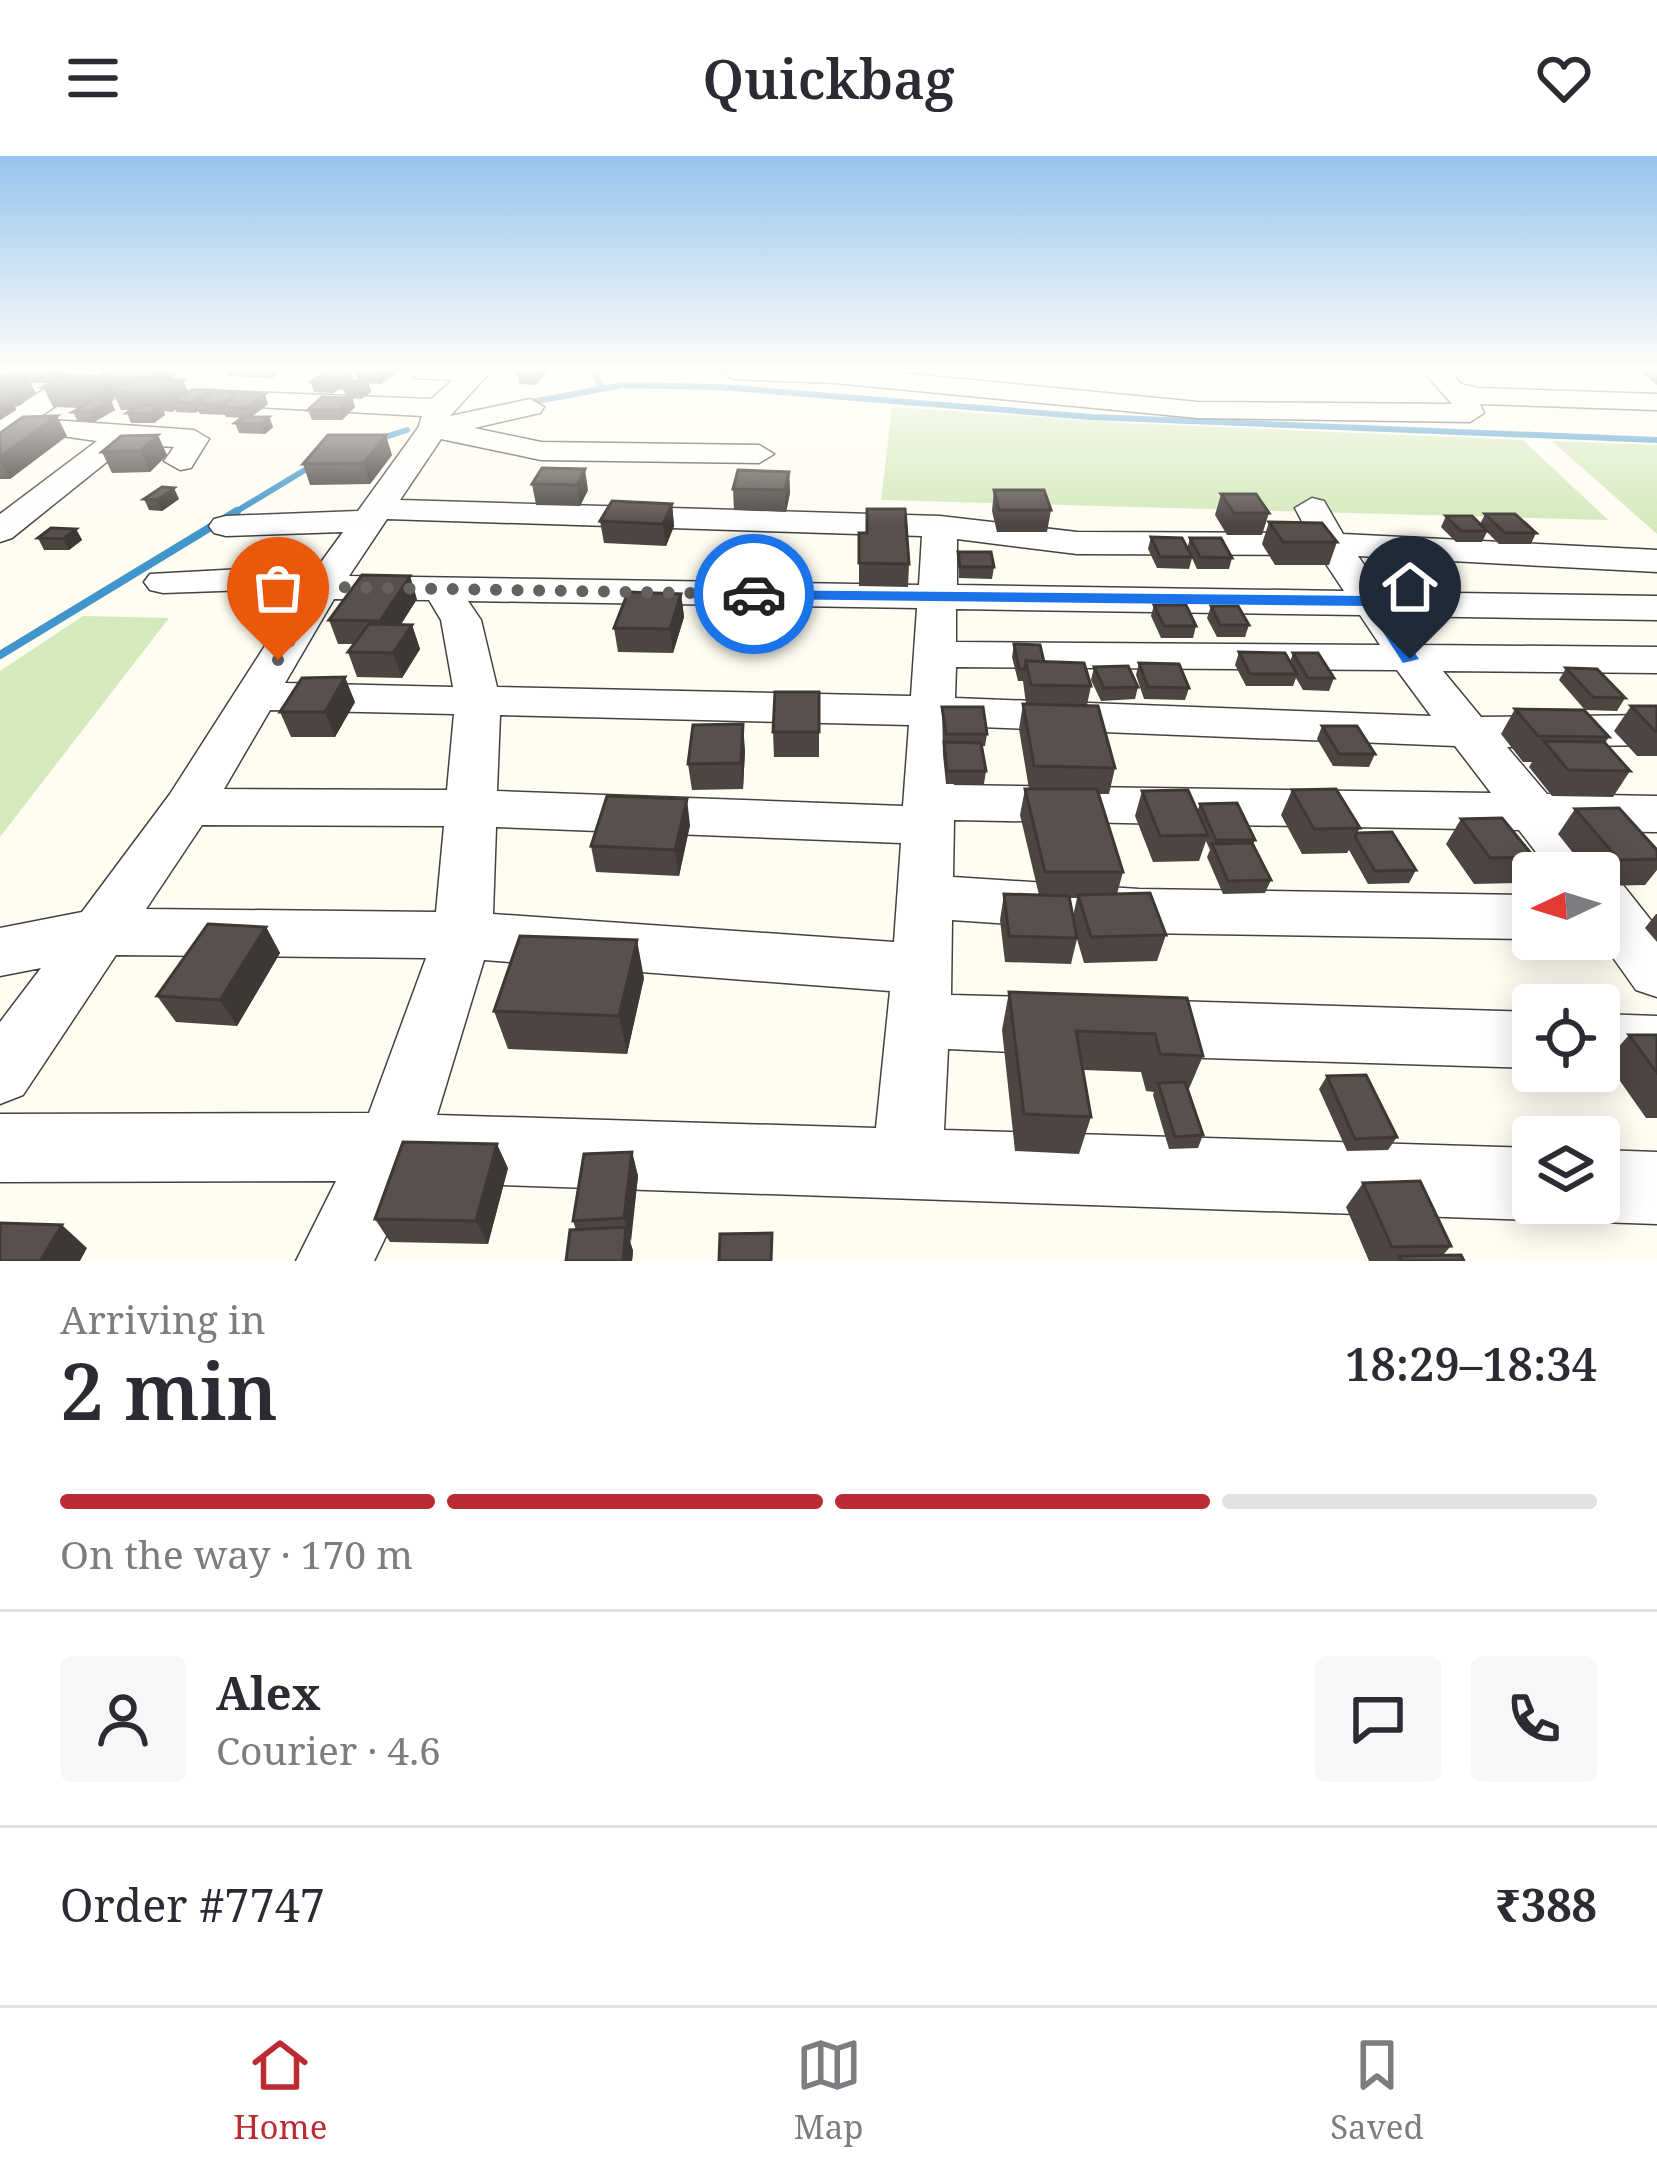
<!DOCTYPE html>
<meta charset="utf-8">
<style>
:root{--surface:#fff;--page:#f7f7f7;--text:#2b2b33;--muted:#7c7c81;--line:#e1e1e2;--accent:#bc2b33}
body{margin:0;font-family:"Noto Serif",serif;background:var(--page);color:var(--text);height:100vh;display:flex;flex-direction:column;font-size:45px;white-space:nowrap}
*{box-sizing:border-box;margin:0}
p{font-size:39px;color:var(--muted)}
.icon{flex:none;width:66px;height:66px;fill:none;stroke:currentColor;stroke-width:2;stroke-linecap:round;stroke-linejoin:round}
.map{position:relative;height:1105px;overflow:hidden}
.sheet{display:flex;flex-direction:column;background:var(--surface);flex:1}
.sheet>*{flex:none}
.needle{width:78px;rotate:266deg}
.fabs{position:absolute;left:1512px;top:696px;display:grid;gap:24px}
.fabs a{display:grid;place-items:center;width:108px;height:108px;border-radius:12px;background:var(--surface);box-shadow:0 6px 30px #0003;font-size:60px}
.pin{position:absolute;display:grid;place-items:center;width:102px;height:102px;color:#fff;margin:-123px -51px;border-radius:50% 50% 50% 0;rotate:-45deg;box-shadow:0 0 12px #0007}
.pin .icon{rotate:45deg}
.courier{position:absolute;display:grid;place-items:center;width:120px;height:120px;margin:-60px;border:9px solid #1a73e8;border-radius:50%;background:#fff;color:#222;box-shadow:0 3px 15px #0007}
.head em{font-style:normal;font-weight:600}
.head div{display:flex;flex-direction:column-reverse}
.head{display:flex;align-items:center;justify-content:space-between;height:204px;padding:0 60px}
h1{font-size:78px;font-weight:600;line-height:90px}
.bar{display:grid;grid-template-columns:repeat(4,1fr);gap:18px 12px;align-content:center;height:144px;padding:0 60px}
.bar i{height:15px;border-radius:9px;background:var(--line)}
.bar .on{background:var(--accent)}
.bar p{grid-column:span 4}
.line{display:flex;align-items:center;gap:30px;padding:0 60px;border-top:3px solid var(--line)}
.line div{flex:1}
.round{display:grid;place-items:center;flex:none;width:126px;height:126px;border-radius:12px;background:var(--page)}
header{display:flex;justify-content:space-between;align-items:center;height:156px;padding:0 60px;background:var(--surface);font-size:54px;font-weight:600}
.dock{display:flex;justify-content:space-around;align-items:center;height:168px;border-top:3px solid var(--line);background:var(--surface);font-size:33px;color:var(--muted)}
.dock a{display:grid;justify-items:center;gap:6px}
.dock .on{color:var(--accent)}
.map>svg:first-child{display:block}
.green{fill:#d4e9bc}
.lines{fill:none;stroke-linecap:round;stroke-linejoin:round}
.stream-far1{stroke:#4195ca;stroke-width:6}
.stream{stroke:#4195ca;stroke-width:8}
.minor-casing{stroke:#424242;stroke-width:3}
.minor{fill:#fff;fill-rule:evenodd}
.wall{fill:#4c4541;fill-rule:evenodd}
.shaded-wall{fill:#3e3835}
.building{fill:#58504c;stroke:#3e3835;stroke-width:3}
.route{fill:#1a73e8}
.done{stroke:#63625e;stroke-width:12;stroke-dasharray:0 21.6}
</style>
<header><svg class="icon" aria-label="menu" viewBox="0 0 24 24"><path d="M4 6h16M4 12h16M4 18h16"/></svg>Quickbag<svg class="icon" aria-label="heart" viewBox="0 0 24 24"><path d="M12 20l-8-8c-3-5 5-10 8-4 3-6 11-1 8 4z"/></svg></header>
<div class="map">
<svg width="1657" height="1105" viewBox="0 0 1657 1105">
<rect width="100%" height="100%" fill="#fffcf2"/>
<!-- green -->
<g class="green">
<polygon points="892,251 1126,267 1523,284 1608,364 881,344"/>
<polygon points="1552,285 1657,289 1657,378"/>
<polygon points="83,460 169,462 0,681 0,515"/>
</g>
<g class="lines">
<!-- stream-far1 -->
<g class="stream-far1">
<polyline points="593,214 602,232"/>
<polyline points="526,247 623,229 720,231 1091,261 1657,284"/>
<polyline points="379,283 407,274"/>
<polyline points="232,358 313,309"/>
</g>
<!-- stream -->
<polyline class="stream" points="0,499 237,355"/>
<defs>
<g id="minor">
<polygon points="75,214 107,214 37,263 194,274 209,283 191,312 180,314 164,305 174,291 129,288 12,382 0,386 0,358 97,285 33,276 30,267 0,283 0,261"/>
<path d="M 403,214 L 492,214 L 450,260 L 530,243 L 544,251 L 540,257 L 474,272 L 541,286 L 759,289 L 774,298 L 759,307 L 541,304 L 441,283 L 400,344 L 940,360 L 1077,376 L 1308,377 L 1295,352 L 1312,342 L 1324,345 L 1343,378 L 1657,394 L 1657,416 L 1358,400 L 1383,436 L 1657,440 L 1657,464 L 1400,460 L 1422,489 L 1657,491 L 1657,517 L 1443,515 L 1481,561 L 1657,559 L 1657,589 L 1507,591 L 1547,638 L 1657,640 L 1657,676 L 1578,675 L 1601,702 L 1607,720 L 1619,724 L 1657,772 L 1657,841 L 1636,834 L 1599,782 L 1599,717 L 1552,717 L 1519,674 L 954,664 L 953,721 L 1139,733 L 1533,739 L 1534,783 L 1139,777 L 952,764 L 951,839 L 1060,842 L 1082,850 L 1091,870 L 1082,890 L 1060,898 L 948,893 L 944,974 L 1533,992 L 1533,1047 L 1561,1047 L 1558,1053 L 1533,1064 L 412,1026 L 374,1105 L 296,1105 L 336,1025 L 0,1026 L 0,958 L 369,957 L 426,802 L 116,799 L 23,939 L 0,948 L 0,866 L 41,812 L 0,820 L 0,772 L 82,756 L 170,638 L 302,432 L 163,437 L 150,434 L 144,426 L 150,418 L 319,409 L 343,376 L 226,380 L 214,377 L 209,370 L 214,363 L 226,360 L 358,355 L 418,272 L 422,260 L 205,248 L 195,246 L 191,240 L 195,234 L 431,243 L 453,224 L 416,222 ZM 387,363 L 922,380 L 919,429 L 349,420 ZM 957,383 L 1077,398 L 1320,399 L 1344,435 L 957,429 ZM 334,443 L 429,444 L 441,464 L 453,531 L 285,527 ZM 468,445 L 917,452 L 911,540 L 497,531 L 481,464 ZM 956,453 L 1360,459 L 1380,489 L 956,486 ZM 956,511 L 1397,514 L 1431,560 L 955,542 ZM 270,554 L 454,558 L 447,634 L 224,633 ZM 500,559 L 909,569 L 903,650 L 497,635 ZM 955,570 L 1455,590 L 1491,637 L 954,629 ZM 202,669 L 444,670 L 436,756 L 146,753 ZM 496,671 L 901,687 L 894,786 L 493,758 ZM 484,804 L 890,835 L 876,972 L 437,959 Z"/>
<polygon points="869,214 1198,246 1452,248 1422,214 1449,214 1461,228 1478,232 1657,238 1657,254 1480,248 1484,257 1470,266 1198,262 835,227 733,223 720,215"/>
<polygon points="1138,844 1533,856 1533,912 1138,900 1116,892 1107,872 1116,852"/>
<polygon points="1599,858 1657,860 1657,916 1599,914"/>
<polygon points="1599,994 1657,996 1657,1068 1599,1066 1574,1055 1570,1047 1599,1047"/>
</g>
</defs>
<!-- minor casing -->
<use href="#minor" class="minor-casing"/>
<!-- minor -->
<use href="#minor" class="minor"/>
</g>
<!-- wall -->
<g class="wall">
<polygon points="100,214 184,214 168,223 188,236 211,234 212,237 268,248 250,261 269,261 273,271 265,278 239,277 235,267 242,262 226,261 225,259 200,258 198,255 195,257 176,256 175,253 172,256 164,255 165,259 154,267 131,267 127,257 131,254 121,254 115,241 110,244 115,254 94,266 78,266 73,256 80,252 53,251 43,231 51,227 30,227 36,237 19,250 15,251 16,254 0,264 0,220 12,219 11,218 103,221"/>
<polygon points="225,214 283,214 273,222 228,220"/>
<polygon points="351,214 353,223 333,237 314,236 311,226"/>
<polygon points="359,214 397,214 398,216 381,228 368,227 371,236 361,243 352,242 355,251 342,264 312,264 308,254 346,241 343,232 358,226 356,217"/>
<polygon points="521,214 545,214 546,218 535,229 519,228 517,219"/>
<polygon points="1638,214 1657,214 1657,229"/>
<polygon points="0,277 67,280 10,323 0,323"/>
<polygon points="121,280 167,299 150,316 112,317 102,296"/>
<polygon points="392,299 370,328 310,329 303,308"/>
<polygon points="542,312 588,334 580,350 536,349 532,328"/>
<polygon points="789,316 790,337 786,356 734,354 733,333"/>
<polygon points="994,334 1051,354 1047,376 997,376 992,355"/>
<polygon points="1221,338 1269,357 1262,379 1227,379 1215,359"/>
<polygon points="144,343 179,343 162,355 149,354"/>
<polygon points="672,348 674,370 666,390 604,387 600,365"/>
<polygon points="1485,358 1536,377 1531,388 1499,388 1487,376 1482,386 1456,386 1441,371 1446,360 1480,368"/>
<polygon points="1269,366 1337,386 1329,409 1275,409 1262,388"/>
<polygon points="76,373 82,384 69,394 44,394 38,382"/>
<polygon points="859,377 867,377 909,408 908,431 859,430"/>
<polygon points="1151,381 1187,393 1190,382 1232,402 1229,413 1197,413 1192,402 1189,413 1157,412 1148,393"/>
<polygon points="958,396 994,411 992,423 959,422"/>
<polygon points="681,438 684,461 673,497 618,496 614,472"/>
<polygon points="417,443 401,468 412,469 420,493 402,522 357,521 348,496 354,488 338,488 329,464"/>
<polygon points="1154,449 1196,470 1193,482 1161,482 1151,460"/>
<polygon points="1211,450 1249,469 1245,481 1217,481 1207,462"/>
<path d="M 1014,488 L 1091,530 L 1087,549 L 1115,612 L 1109,638 L 1099,638 L 1123,716 L 1117,738 L 1166,779 L 1157,805 L 1084,807 L 1077,783 L 1071,808 L 1005,806 L 1000,764 L 1004,738 L 1039,739 L 1020,659 L 1025,633 L 1029,633 L 1019,573 L 1023,548 L 1026,548 L 1023,525 L 1018,525 L 1012,501 ZM 1069,742 L 1077,742 L 1073,760 Z"/>
<polygon points="1239,496 1290,506 1293,497 1334,522 1329,535 1303,534 1296,522 1293,530 1246,530 1235,509"/>
<polygon points="1139,507 1189,532 1185,544 1144,543 1136,519"/>
<polygon points="1094,511 1138,531 1135,543 1101,545 1091,524"/>
<polygon points="1566,512 1625,542 1617,555 1585,554 1559,524"/>
<polygon points="819,536 819,601 774,601 773,576"/>
<polygon points="355,546 335,581 291,581 280,556"/>
<polygon points="1631,550 1657,550 1657,600 1637,600 1614,575"/>
<polygon points="942,551 987,578 985,590 982,590 986,615 984,628 946,628 943,599"/>
<polygon points="1515,553 1609,581 1605,587 1630,615 1613,641 1552,640 1529,611 1532,606 1523,606 1501,578"/>
<polygon points="1322,570 1375,598 1369,611 1333,610 1317,583"/>
<polygon points="745,594 743,633 692,634 688,608"/>
<polygon points="1292,634 1360,672 1357,677 1416,714 1409,727 1368,728 1349,694 1347,697 1302,698 1281,659"/>
<polygon points="1142,635 1197,656 1200,648 1255,684 1253,689 1271,724 1265,737 1223,738 1207,701 1210,694 1206,685 1199,705 1153,706 1135,660"/>
<polygon points="1575,653 1657,694 1657,714 1645,729 1600,730 1599,717 1589,717 1558,678"/>
<polygon points="1461,663 1534,701 1517,727 1474,728 1446,688"/>
<polygon points="690,669 679,720 596,716 591,690"/>
<polygon points="1656,758 1657,758 1657,786 1645,772"/>
<polygon points="266,771 280,797 237,870 176,866 157,840"/>
<polygon points="644,822 627,898 508,893 494,855"/>
<polygon points="1009,836 1187,842 1203,900 1188,935 1203,979 1198,992 1169,993 1153,939 1154,936 1146,935 1141,916 1083,914 1091,961 1079,998 1015,995 1002,874"/>
<polygon points="1629,879 1657,879 1657,962 1646,962 1606,905"/>
<polygon points="1327,920 1397,981 1388,994 1347,995 1319,933"/>
<polygon points="632,996 638,1020 630,1086 633,1095 632,1105 566,1105 576,1074 573,1065"/>
<polygon points="508,1012 488,1088 390,1086 375,1063"/>
<polygon points="1363,1027 1451,1090 1443,1099 1464,1105 1369,1105 1346,1051"/>
</g>
<!-- shaded-wall -->
<g class="shaded-wall">
<polygon points="53,214 64,214 66,219 52,227 48,218"/>
<polygon points="149,214 184,214 156,231"/>
<polygon points="351,214 353,223 333,237 330,228"/>
<polygon points="384,214 397,214 398,216 381,228 379,218"/>
<polygon points="538,214 545,214 546,218 535,229 533,220"/>
<polygon points="26,219 36,237 19,250 9,231"/>
<polygon points="109,221 115,235 112,235 115,241 96,252 87,233"/>
<polygon points="183,224 191,243 172,246 175,253 172,256 163,236"/>
<polygon points="368,227 371,236 361,243 358,233"/>
<polygon points="211,234 214,244 196,248 198,255 195,257 191,247"/>
<polygon points="265,238 268,248 250,262 246,252"/>
<polygon points="352,242 355,251 342,264 339,254"/>
<polygon points="11,244 16,254 0,264 0,251"/>
<polygon points="111,244 115,254 94,266 90,256"/>
<polygon points="161,250 165,259 154,267 149,258"/>
<polygon points="57,260 67,280 10,323 0,306 0,301"/>
<polygon points="269,261 273,271 265,278 261,268"/>
<polygon points="158,279 167,299 150,316 140,295"/>
<polygon points="386,279 392,299 370,328 364,307"/>
<polygon points="585,313 588,334 580,350 577,329"/>
<polygon points="789,316 790,337 786,356 785,334"/>
<polygon points="174,332 179,343 162,355 157,344"/>
<polygon points="672,348 674,370 666,390 663,368"/>
<polygon points="76,373 82,384 69,394 63,383"/>
<polygon points="410,420 417,443 388,489 380,465"/>
<polygon points="681,438 684,461 673,497 670,473"/>
<polygon points="412,469 420,493 402,522 393,497"/>
<polygon points="345,521 355,546 335,581 325,556"/>
<polygon points="743,568 745,594 743,633 741,607"/>
<polygon points="687,643 690,669 679,720 675,694"/>
<polygon points="266,771 280,797 237,870 220,844"/>
<polygon points="637,784 644,822 627,898 619,860"/>
<polygon points="497,988 508,1012 488,1088 476,1065"/>
<polygon points="632,996 638,1020 631,1086 624,1062"/>
<polygon points="62,1069 87,1092 80,1105 40,1105"/>
<polygon points="626,1071 633,1095 632,1105 623,1105"/>
</g>
<!-- building -->
<g class="building">
<polygon points="17,214 53,214 48,218 11,218"/>
<polygon points="329,214 349,214 330,228 311,226"/>
<polygon points="359,214 384,214 379,218 356,217"/>
<polygon points="521,214 538,214 533,220 517,219"/>
<polygon points="26,219 9,231 0,232 0,220"/>
<polygon points="66,219 109,221 87,233 43,231"/>
<polygon points="133,222 183,224 163,236 112,235"/>
<polygon points="353,225 368,227 358,233 343,232"/>
<polygon points="192,234 211,234 191,247 172,246"/>
<polygon points="216,235 265,238 246,252 222,251 236,238 221,249 196,248"/>
<polygon points="322,241 352,242 339,254 308,254"/>
<polygon points="94,243 111,244 90,256 73,256"/>
<polygon points="139,249 161,250 149,258 127,257"/>
<polygon points="57,260 0,301 0,277 23,261"/>
<polygon points="243,261 269,261 261,268 235,267"/>
<polygon points="158,279 140,295 102,296 121,280"/>
<polygon points="328,279 386,279 364,307 303,308"/>
<polygon points="542,312 585,313 577,329 532,328"/>
<polygon points="738,314 789,316 785,334 733,333"/>
<polygon points="162,331 174,332 157,344 144,343"/>
<polygon points="994,334 1044,334 1051,354 999,354"/>
<polygon points="1221,338 1256,338 1269,357 1234,357"/>
<polygon points="612,345 672,348 663,368 600,365"/>
<polygon points="867,353 905,353 909,408 859,407 859,377 867,377"/>
<polygon points="1485,358 1515,358 1536,377 1505,377"/>
<polygon points="1446,360 1472,360 1487,375 1461,375"/>
<polygon points="1269,366 1322,367 1337,386 1283,386"/>
<polygon points="51,372 76,373 63,383 38,382"/>
<polygon points="1151,381 1182,382 1192,401 1160,401"/>
<polygon points="1190,382 1221,382 1232,402 1200,401"/>
<polygon points="958,396 991,396 994,411 960,411"/>
<polygon points="362,419 410,420 380,465 329,464"/>
<polygon points="628,436 681,438 670,473 614,472"/>
<polygon points="1154,449 1186,449 1196,470 1164,470"/>
<polygon points="1211,450 1238,450 1249,469 1220,469"/>
<polygon points="369,468 412,469 393,497 348,496"/>
<polygon points="1014,488 1040,489 1044,506 1026,505 1025,513 1019,513"/>
<polygon points="1239,496 1285,497 1297,518 1250,518"/>
<polygon points="1293,497 1318,497 1334,522 1308,522"/>
<polygon points="1026,505 1084,507 1091,530 1031,529"/>
<polygon points="1139,507 1179,508 1189,532 1148,531"/>
<polygon points="1128,510 1138,531 1104,532 1094,511"/>
<polygon points="1566,512 1597,513 1625,542 1593,541"/>
<polygon points="345,521 325,556 280,556 302,522"/>
<polygon points="775,536 819,536 819,576 773,576"/>
<polygon points="1023,548 1098,550 1115,612 1034,610"/>
<polygon points="1631,550 1657,550 1657,575 1655,575"/>
<polygon points="942,551 983,551 987,578 946,578"/>
<polygon points="1515,553 1584,554 1609,581 1538,580"/>
<polygon points="743,568 741,607 688,608 693,569"/>
<polygon points="1322,570 1357,570 1375,598 1339,598"/>
<polygon points="1544,585 1604,586 1630,615 1568,614"/>
<polygon points="944,586 981,587 986,615 947,615"/>
<polygon points="1025,633 1097,633 1123,716 1045,716"/>
<polygon points="1336,633 1360,672 1314,673 1292,634"/>
<polygon points="1188,634 1208,679 1160,680 1142,635"/>
<polygon points="607,640 687,643 675,694 591,690"/>
<polygon points="1237,647 1255,684 1216,684 1200,648"/>
<polygon points="1619,652 1657,694 1657,703 1619,704 1575,653"/>
<polygon points="1502,662 1534,701 1490,702 1461,663"/>
<polygon points="1392,676 1416,714 1375,715 1355,681 1357,677"/>
<polygon points="1252,687 1271,724 1228,725 1212,688"/>
<polygon points="1150,737 1166,779 1091,781 1078,739"/>
<polygon points="1004,738 1069,740 1077,782 1009,780"/>
<polygon points="208,768 266,771 220,844 157,840"/>
<polygon points="520,780 637,784 619,860 494,855"/>
<polygon points="1009,836 1187,842 1203,900 1160,898 1155,878 1076,875 1091,961 1024,958"/>
<polygon points="1629,879 1657,879 1657,917"/>
<polygon points="1366,919 1397,981 1355,983 1327,920"/>
<polygon points="1185,926 1203,979 1175,981 1158,927"/>
<polygon points="403,986 497,988 476,1065 375,1063"/>
<polygon points="632,996 624,1062 573,1065 584,998"/>
<polygon points="1420,1025 1451,1090 1392,1091 1363,1027"/>
<polygon points="0,1067 62,1069 40,1105 0,1105"/>
<polygon points="626,1071 623,1105 566,1105 570,1074"/>
<polygon points="772,1077 771,1105 719,1105 720,1078"/>
<polygon points="1461,1099 1464,1105 1401,1105 1399,1100"/>
</g>
<!-- sky -->
<linearGradient id="sky" x2="0" y2="1"><stop stop-color="#95c5ed"/><stop offset="0.58" stop-color="#fffef9"/><stop offset="1" stop-color="#fffef9" stop-opacity="0"/></linearGradient>
<rect width="1657" height="369" fill="url(#sky)"/>
<!-- route -->
<polygon class="route" points="748,434 1371,440 1377,441 1419,503 1403,507 1366,450 754,443 745,438"/>
<g class="lines">
<!-- done -->
<polyline class="done" points="278,504 322,431 754,438"/>
</g>
</svg>
<div class="fabs">
<a><svg class="needle" viewBox="-14 -14 28 28"><path d="M0-13l5 13h-10z" fill="#e53935"/><path d="M0 13l5-13h-10z" fill="#7c7c81"/></svg></a>
<a><svg class="icon" aria-label="locate" viewBox="0 0 24 24"><circle cx="12" cy="12" r="6"/><path d="M12 2v4M12 18v4M2 12h4M18 12h4"/></svg></a>
<a><svg class="icon" aria-label="layers" viewBox="0 0 24 24"><path d="M12 4l9 5-9 5-9-5zM3 14l9 5 9-5"/></svg></a>
</div>
<div class="pin" style="left:278px;top:504px;background:#ea580c"><svg class="icon" aria-label="bag" viewBox="0 0 24 24"><path d="M5 8h14l-1 12H6zM9 8a3 3 0 0 1 6 0"/></svg></div>
<div class="pin" style="left:1410px;top:503px;background:#1f2937"><svg class="icon" aria-label="home" viewBox="0 0 24 24"><path d="M3 11l9-7 9 7M6 9v11h12V9"/></svg></div>
<div class="courier" style="left:754px;top:438px"><svg class="icon" aria-label="car" viewBox="0 0 24 24"><path d="M5 17H2v-5l4-1 3-4h7l3 4 3 1v5h-3M9 17h6M6 11h13"/><circle cx="7" cy="17" r="2"/><circle cx="17" cy="17" r="2"/></svg></div>
</div>
<section class="sheet">
<div class="head"><div><h1>2 min</h1><p>Arriving in</p></div><em>18:29–18:34</em></div>
<div class="bar"><i class="on"></i><i class="on"></i><i class="on"></i><i></i><p>On the way · 170 m</p></div>
<div class="line" style="height:216px"><a class="round"><svg class="icon" aria-label="person" viewBox="0 0 24 24"><circle cx="12" cy="8" r="4"/><path d="M4 21q1-7 8-7t8 7"/></svg></a><div><b>Alex</b><p>Courier · 4.6</p></div><a class="round"><svg class="icon" aria-label="chat" viewBox="0 0 24 24"><path d="M4 5h16v11H9l-5 4z"/></svg></a><a class="round"><svg class="icon" aria-label="phone" viewBox="0 0 24 24"><path d="M5 4h4l2 5-3 2q2 4 5 5l2-3 5 2v4C11 20 4 13 5 4z"/></svg></a></div>
<div class="line" style="height:156px"><div>Order #7747</div><b>₹388</b></div>
</section>
<nav class="dock">
<a class="on"><svg class="icon" aria-label="home" viewBox="0 0 24 24"><path d="M3 11l9-7 9 7M6 9v11h12V9"/></svg>Home</a>
<a><svg class="icon" aria-label="map" viewBox="0 0 24 24"><path d="M3 6l6-2 6 2 6-2v14l-6 2-6-2-6 2zM9 4v14M15 6v14"/></svg>Map</a>
<a><svg class="icon" aria-label="saved" viewBox="0 0 24 24"><path d="M7 4h10v16l-5-4-5 4z"/></svg>Saved</a>
</nav>
